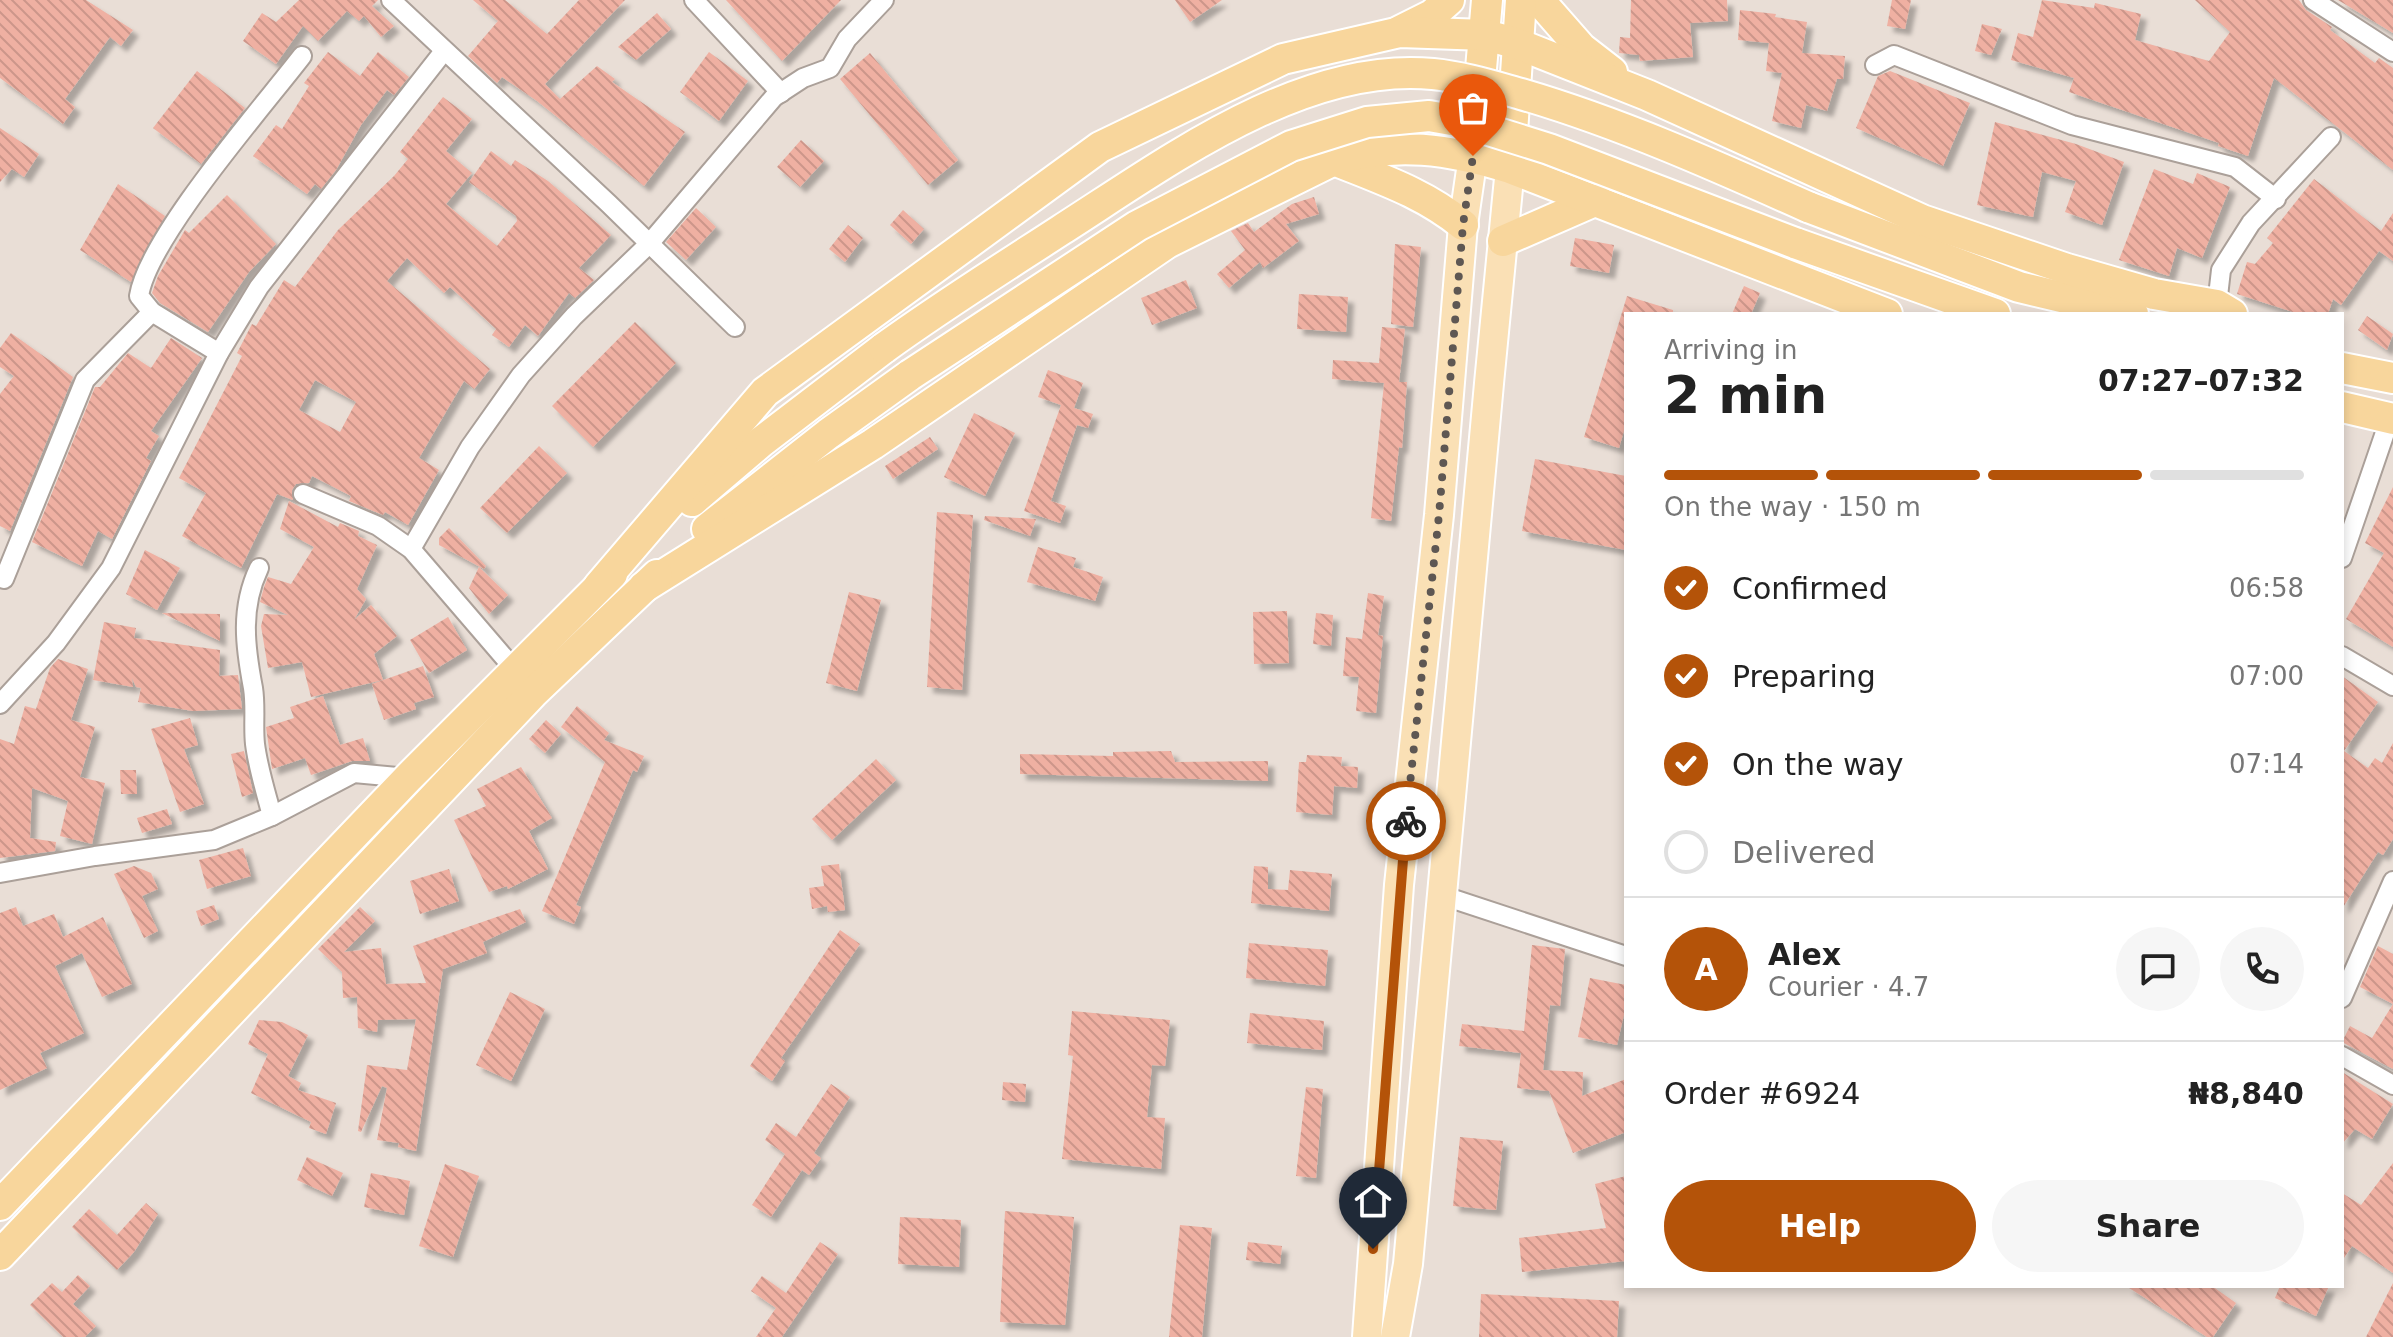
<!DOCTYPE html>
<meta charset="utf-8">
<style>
:root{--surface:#fff;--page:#f6f6f6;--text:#222;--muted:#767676;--line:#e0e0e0;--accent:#b45309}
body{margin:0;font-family:"DejaVu Sans",sans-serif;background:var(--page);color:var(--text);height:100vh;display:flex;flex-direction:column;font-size:30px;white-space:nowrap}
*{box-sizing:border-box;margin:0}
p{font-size:26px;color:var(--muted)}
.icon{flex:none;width:44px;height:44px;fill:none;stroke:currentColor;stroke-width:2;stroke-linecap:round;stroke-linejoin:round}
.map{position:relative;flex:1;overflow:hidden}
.sheet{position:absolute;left:1624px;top:312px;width:720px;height:976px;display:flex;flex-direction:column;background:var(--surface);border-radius:0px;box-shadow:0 4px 12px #0003}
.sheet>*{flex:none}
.pin{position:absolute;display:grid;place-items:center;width:68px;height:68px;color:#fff;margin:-82px -34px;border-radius:50% 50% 50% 0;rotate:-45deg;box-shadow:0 0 8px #0007}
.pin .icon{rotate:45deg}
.courier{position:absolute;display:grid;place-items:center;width:80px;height:80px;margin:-40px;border:6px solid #b45309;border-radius:50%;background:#fff;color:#222;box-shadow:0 2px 10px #0007}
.overview em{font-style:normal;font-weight:800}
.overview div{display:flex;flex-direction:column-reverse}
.overview{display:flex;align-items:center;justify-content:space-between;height:136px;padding:0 40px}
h1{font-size:52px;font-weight:800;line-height:60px}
.bar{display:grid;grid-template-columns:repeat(4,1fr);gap:12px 8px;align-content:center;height:96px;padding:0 40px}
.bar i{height:10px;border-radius:6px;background:var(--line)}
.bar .current{background:var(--accent)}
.bar p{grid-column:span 4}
.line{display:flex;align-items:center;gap:20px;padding:0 40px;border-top:2px solid var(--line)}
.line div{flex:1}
.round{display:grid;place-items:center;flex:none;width:84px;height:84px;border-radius:42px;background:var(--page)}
ol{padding:0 40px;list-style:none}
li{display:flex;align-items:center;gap:24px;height:88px}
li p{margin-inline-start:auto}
li .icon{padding:8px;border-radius:50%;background:var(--accent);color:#fff;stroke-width:4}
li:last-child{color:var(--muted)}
li i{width:44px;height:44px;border:4px solid var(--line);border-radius:50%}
.button{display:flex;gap:16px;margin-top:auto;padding:16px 40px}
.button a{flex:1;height:92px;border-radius:48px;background:var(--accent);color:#fff;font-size:32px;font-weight:800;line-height:92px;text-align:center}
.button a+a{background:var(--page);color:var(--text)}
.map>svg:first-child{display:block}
.building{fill:url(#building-back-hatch);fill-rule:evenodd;filter:url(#shadow)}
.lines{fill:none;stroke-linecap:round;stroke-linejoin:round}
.minor-casing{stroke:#aba099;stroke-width:22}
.primary-casing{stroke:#fff;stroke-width:32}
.trunk-casing{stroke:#fff;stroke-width:34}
.minor{stroke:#fff;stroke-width:18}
.primary{stroke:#fae0b5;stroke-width:28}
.trunk{stroke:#f8d69c;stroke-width:30}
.trunk-bridge-casing{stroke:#fff;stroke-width:34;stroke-linecap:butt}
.trunk-bridge{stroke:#f8d69c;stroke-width:30}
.done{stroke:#5e5753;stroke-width:8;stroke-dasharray:0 14.4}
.route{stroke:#b45309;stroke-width:10}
</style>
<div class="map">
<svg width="2393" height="1337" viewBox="0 0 2393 1337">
<defs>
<pattern id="building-back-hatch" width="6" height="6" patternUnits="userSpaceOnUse" patternTransform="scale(2)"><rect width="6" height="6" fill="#efb0a2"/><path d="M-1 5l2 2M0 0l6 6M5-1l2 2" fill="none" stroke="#cc968a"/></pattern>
<filter id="shadow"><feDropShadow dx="6" dy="6" stdDeviation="2" flood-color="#0004"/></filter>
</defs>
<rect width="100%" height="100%" fill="#e9ded6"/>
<!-- building -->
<g class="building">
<polygon points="0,0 86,0 133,30 121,46 110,37 65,99 75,107 63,124 0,78"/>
<polygon points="299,0 378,0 372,6 394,26 381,37 364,16 359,21 347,11 318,41 303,26 276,64 243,41 262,13 276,22"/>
<polygon points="473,0 505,0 547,34 579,0 625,0 545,84 560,99 597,66 615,79 612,82 685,132 644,186 537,101 502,77 497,83 468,56 498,21"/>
<polygon points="726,0 841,0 782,61"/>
<polygon points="1175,0 1222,0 1190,22"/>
<polygon points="1631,0 1727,0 1728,21 1690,23 1693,57 1640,61 1639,55 1619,53 1620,37 1630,38"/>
<polygon points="1892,0 1911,0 1905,29 1887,26"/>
<polygon points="2042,0 2094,8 2095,3 2141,14 2135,40 2209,61 2230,32 2195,0 2299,0 2306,10 2332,27 2330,30 2375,63 2379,58 2393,68 2393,170 2274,78 2248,156 2218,146 2219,143 2069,92 2074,78 2011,60 2018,33 2033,37"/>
<polygon points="2338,0 2393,0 2393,33"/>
<polygon points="1740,10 1776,14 1775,17 1807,22 1802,53 1845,56 1843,79 1837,79 1827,111 1806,105 1801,128 1772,121 1782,73 1766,71 1769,43 1738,40"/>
<polygon points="657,13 671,29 636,60 618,47"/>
<polygon points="1982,24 2002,29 1991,55 1975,51"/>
<polygon points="328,52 360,76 378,52 409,77 394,95 387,90 361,125 336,170 321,189 315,184 307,194 253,156 276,125 282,129 309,86 304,83"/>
<polygon points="709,52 748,81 719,121 680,92"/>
<polygon points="870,53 958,160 928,185 840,79"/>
<polygon points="197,71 245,108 201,164 153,128"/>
<polygon points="1890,71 1970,103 1943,166 1856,128 1878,76"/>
<path d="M 443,97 L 472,119 L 446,151 L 472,173 L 446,204 L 497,246 L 517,221 L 516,216 L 469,182 L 491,151 L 511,166 L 515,160 L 548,181 L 611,235 L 579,268 L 594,280 L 575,298 L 569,293 L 538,336 L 525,325 L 509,347 L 492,335 L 496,329 L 450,287 L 444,293 L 407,258 L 387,281 L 490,369 L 474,389 L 464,381 L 419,458 L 439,470 L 408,525 L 385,512 L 383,515 L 349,501 L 351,496 L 312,476 L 309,483 L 296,484 L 292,490 L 293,500 L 277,494 L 241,568 L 182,536 L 206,493 L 179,478 L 242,356 L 237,353 L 252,324 L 256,326 L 284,280 L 295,287 L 338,230 L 394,176 L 408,159 L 400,152 ZM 315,380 L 356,402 L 340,432 L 299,410 Z"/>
<polygon points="1995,122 2076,144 2124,162 2102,225 2065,212 2076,181 2042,172 2033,217 1977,205"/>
<polygon points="0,128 39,154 24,177 12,169 0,182"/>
<polygon points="801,140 824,161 800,187 777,167"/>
<polygon points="2154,169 2193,184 2197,173 2230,187 2202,258 2177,248 2169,276 2119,260"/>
<polygon points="2314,179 2381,231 2393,213 2393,261 2379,251 2341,305 2333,299 2328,314 2299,314 2237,294 2247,262 2255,264 2273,243 2267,238"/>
<polygon points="118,184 165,216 131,282 80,250"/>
<polygon points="227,195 276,244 249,272 208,332 160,303 152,293 158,276 185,230 189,233"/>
<polygon points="1314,197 1319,214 1286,224 1299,241 1263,268 1260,262 1229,288 1217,274 1245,250 1231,231 1248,223 1254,232 1292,204"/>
<polygon points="696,208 716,227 686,260 666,242"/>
<polygon points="903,210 924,229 911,244 890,225"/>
<polygon points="848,225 863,238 845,262 829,249"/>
<polygon points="1575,238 1614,245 1609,273 1570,266"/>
<polygon points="1395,244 1421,247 1413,327 1391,324"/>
<polygon points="1186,280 1197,308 1152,325 1141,298"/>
<polygon points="1744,286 1760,293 1751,314 1732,314"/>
<polygon points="1299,294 1348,297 1346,332 1297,329"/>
<polygon points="1627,296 1673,310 1673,314 1626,314 1626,424 1619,448 1584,437"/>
<polygon points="2367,316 2393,334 2387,350 2358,330"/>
<polygon points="635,322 676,363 593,447 552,406"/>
<polygon points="1382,327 1405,329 1399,382 1407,382 1402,448 1399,447 1391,521 1371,518 1384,383 1332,379 1333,360 1379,363"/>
<polygon points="11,333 73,377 10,531 0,526 0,394 14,376 0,367 0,348"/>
<polygon points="171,338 202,358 151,431 159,436 146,458 151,461 112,539 98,531 82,566 32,542 95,387 100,387 128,353 151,368"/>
<polygon points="1048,370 1083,383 1074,408 1093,414 1088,428 1077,425 1051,501 1066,506 1060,523 1024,511 1061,405 1038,397"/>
<polygon points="974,413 1015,433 985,496 944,477"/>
<polygon points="930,437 938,449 893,479 885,466"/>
<polygon points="539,446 567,473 507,533 480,508"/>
<polygon points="1535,459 1626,476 1626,550 1522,531"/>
<polygon points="2393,487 2393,647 2346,619 2384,553 2365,543"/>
<polygon points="289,501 338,527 340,523 359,531 358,536 377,545 357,589 366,599 354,620 371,605 397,636 374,654 383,680 311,697 302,662 268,668 261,626 264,614 288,615 260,602 264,587 268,577 291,584 314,547 280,529"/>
<polygon points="937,512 973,515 962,690 927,687"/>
<polygon points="985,516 1036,519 1030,536 984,520"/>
<polygon points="449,528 486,566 484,569 439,545 439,538"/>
<polygon points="1038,547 1076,558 1073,567 1103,577 1095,601 1027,582"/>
<polygon points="145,550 180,568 157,610 126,594"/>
<polygon points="479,567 508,595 489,614 469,588"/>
<polygon points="849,592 881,600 857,691 826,683"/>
<polygon points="1368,593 1384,596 1378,635 1383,636 1376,713 1356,711 1359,677 1343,676 1346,637 1362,639"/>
<polygon points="1287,611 1289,663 1254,664 1253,612"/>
<polygon points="162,613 220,614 220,641"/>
<polygon points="1316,613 1333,615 1331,646 1313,644"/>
<polygon points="448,617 467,650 429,673 410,640"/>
<polygon points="104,622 136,628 134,638 220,650 219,676 238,675 242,709 193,711 138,702 141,688 136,687 132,678 133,687 93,680"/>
<polygon points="58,659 88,669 71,720 95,727 80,777 105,783 92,844 60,836 68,801 32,788 30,838 56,842 55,851 0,858 0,739 14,744 25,706 36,709 50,668"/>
<polygon points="423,666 434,697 414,703 416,709 384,720 372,684"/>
<polygon points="2342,676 2378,702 2344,751 2368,768 2375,758 2382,763 2393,743 2393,839 2383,855 2378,852 2342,909"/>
<polygon points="323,696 340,745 363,738 370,761 352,761 311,775 305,758 272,769 266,727 294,718 290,707"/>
<polygon points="577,706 609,733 604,740 644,756 637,772 633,770 576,905 581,907 574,924 542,911 605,762 561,727"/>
<polygon points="190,718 198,745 184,749 204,804 180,812 151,729"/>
<polygon points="546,720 561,734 545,753 529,739"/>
<polygon points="244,751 253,793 242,797 231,754"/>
<polygon points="1171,751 1175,762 1268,761 1268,781 1020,774 1020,754 1113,756 1113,752"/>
<polygon points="1307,755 1342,757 1341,766 1358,767 1357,788 1334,786 1332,815 1296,812 1299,762 1306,762"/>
<polygon points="876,759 896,780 832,840 812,819"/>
<polygon points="521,767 552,818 529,831 548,869 508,889 507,886 489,892 454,820 486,806 477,789"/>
<polygon points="120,770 136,770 137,794 121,794"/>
<polygon points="167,809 172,824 142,833 137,818"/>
<polygon points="243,848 251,876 207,889 199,860"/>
<polygon points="839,864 845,910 828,912 827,906 812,909 809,888 824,886 821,866"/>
<polygon points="134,866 151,873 158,889 142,896 158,931 144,938 114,874"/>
<polygon points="1254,866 1268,867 1268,889 1288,890 1290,870 1332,874 1329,911 1251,903"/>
<polygon points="449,869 459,901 420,914 410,881"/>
<polygon points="214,905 219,919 201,926 196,911"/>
<polygon points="16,907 23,926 54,914 63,937 103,917 132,984 102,997 82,953 55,966 84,1033 40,1053 47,1068 0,1090 0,913"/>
<polygon points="360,907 375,921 344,952 381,948 386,984 426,983 413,946 520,909 526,922 483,942 487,953 443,969 416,1151 398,1147 399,1143 377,1140 387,1088 382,1086 361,1132 358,1131 367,1065 407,1070 416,1019 378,1020 377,1032 358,1028 357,997 343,998 342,972 318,949"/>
<polygon points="840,930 860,944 781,1058 785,1061 772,1081 750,1066"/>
<polygon points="1249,943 1328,950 1325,986 1246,978"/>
<polygon points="1532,945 1565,949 1560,1006 1550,1005 1543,1070 1583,1072 1582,1096 1626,1079 1626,1132 1573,1153 1549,1091 1517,1088 1521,1053 1459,1046 1462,1024 1524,1031"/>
<polygon points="2378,946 2393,954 2393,1069 2342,1042 2350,1026 2372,1038 2393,1004 2360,987"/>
<polygon points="1590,978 1626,985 1626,1006 1617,1045 1578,1037"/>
<polygon points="510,992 545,1009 511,1081 476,1065"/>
<polygon points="1072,1011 1170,1020 1165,1066 1152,1065 1147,1117 1165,1118 1161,1169 1062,1159 1073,1056 1068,1055"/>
<polygon points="1250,1013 1324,1021 1322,1050 1247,1043"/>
<polygon points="259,1020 282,1022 308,1035 288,1076 301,1083 298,1090 336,1103 326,1134 309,1128 311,1122 251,1093 268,1054 248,1044"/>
<polygon points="2342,1072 2393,1104 2372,1139 2355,1129 2342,1144"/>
<polygon points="1003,1082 1026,1084 1025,1102 1002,1100"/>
<polygon points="831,1084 850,1097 814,1153 821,1158 809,1175 802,1170 771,1217 752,1205 785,1154 765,1140 776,1123 796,1137"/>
<polygon points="1306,1087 1323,1089 1316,1178 1296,1176"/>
<polygon points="1460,1137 1503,1141 1496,1210 1453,1206"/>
<polygon points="307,1157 343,1173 332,1196 297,1180"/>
<polygon points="2393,1163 2393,1273 2352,1246 2342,1261 2342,1193 2361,1205"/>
<polygon points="445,1164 479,1176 453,1257 419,1246"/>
<polygon points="371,1173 410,1181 404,1215 364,1207"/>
<polygon points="1626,1176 1626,1261 1522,1272 1519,1238 1606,1228 1595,1184"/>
<polygon points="146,1203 158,1214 134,1252 117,1270 72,1227 89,1209 117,1235"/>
<polygon points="1005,1211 1074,1217 1065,1325 1000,1322"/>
<polygon points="900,1217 961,1220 959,1267 898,1264"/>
<polygon points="1180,1225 1212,1228 1202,1337 1169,1337"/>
<polygon points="820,1242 838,1254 782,1337 756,1337 776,1308 751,1291 762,1276 786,1293"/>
<polygon points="1248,1242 1282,1246 1280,1264 1246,1260"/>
<polygon points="78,1275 90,1286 73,1304 96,1326 85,1337 63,1337 30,1305 52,1283 62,1292"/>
<polygon points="2393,1283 2393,1337 2366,1337"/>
<polygon points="2126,1286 2212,1286 2236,1303 2213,1337 2207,1337"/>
<polygon points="2280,1286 2329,1286 2316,1316 2275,1298"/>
<polygon points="1481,1294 1619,1301 1617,1337 1479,1337"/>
</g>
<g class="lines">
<defs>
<g id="minor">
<polyline points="391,0 609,204 735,327"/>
<polyline points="694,0 781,93"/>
<polyline points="2313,0 2393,52"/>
<polyline points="1875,65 1894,55 2072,125 2235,167 2276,199"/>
<polyline points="2217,305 2221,270 2251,223 2331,137"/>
<path d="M 219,353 L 152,312 L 139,296 C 148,238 262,108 302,56"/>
<polyline points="303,494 378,526 411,549 515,670"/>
<polyline points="411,549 470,447 521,375 574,316 649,244 774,97 803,78 830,68 847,39 884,0"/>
<polyline points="2342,558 2390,418"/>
<path d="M 259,568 C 240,608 245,646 253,688 C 256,707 253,726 255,744 C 258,768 266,793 272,816"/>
<polyline points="4,579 85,380 152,312"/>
<polyline points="2342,656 2393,686"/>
<polyline points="0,704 56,643 111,568 219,353 259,287 444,51"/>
<polyline points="0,873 95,856 214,840 272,816 354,773 408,778"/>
<polyline points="1441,895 1626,956"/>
<polyline points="2342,998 2393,881"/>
<polyline points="2342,1056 2393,1085"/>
</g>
<g id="primary">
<polyline points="1367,1337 1399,885 1439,515 1463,225 1473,156"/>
<path d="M 1395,1337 L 1408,1264 C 1440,898 1474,533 1510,168"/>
</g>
<g id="trunk">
<polyline points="1539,0 1581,48 1612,72"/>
<polyline points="1400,31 1432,15 1449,0"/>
<polyline points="1474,149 1487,0"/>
<path d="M 1334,160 C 1381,179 1424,193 1463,225"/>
<polyline points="1510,162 1521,0"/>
<polyline points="1808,207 2019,287 2133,314"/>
<polyline points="1503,241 1597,200"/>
<polyline points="1795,243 1995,314"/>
<polyline points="2342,368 2393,378"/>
<polyline points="2342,407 2393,419"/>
<polyline points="692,501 761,442 884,348"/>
<polyline points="707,529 828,434 910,375"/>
<polyline points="599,586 765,392 1100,147 1283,59 1400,32 1486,35 1518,44 1647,95 1922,220 2067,269 2154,294 2217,305 2232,314"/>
<path d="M 644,587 L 873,444 L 1167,243 L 1334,160 C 1395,141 1450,149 1510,168 L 1887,314"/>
<polyline points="0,1205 408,778 612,574"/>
<polyline points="0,1255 533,693 657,575"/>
</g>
</defs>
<!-- minor casing -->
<use href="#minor" class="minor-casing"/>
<!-- primary casing -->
<use href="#primary" class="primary-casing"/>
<!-- trunk casing -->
<use href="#trunk" class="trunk-casing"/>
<!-- minor -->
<use href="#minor" class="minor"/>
<!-- primary -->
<use href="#primary" class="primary"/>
<!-- trunk -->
<use href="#trunk" class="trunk"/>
<defs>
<g id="trunk-bridge">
<path d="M 884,348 C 942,306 1001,269 1061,230 C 1166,163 1302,61 1433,74 C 1463,77 1492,86 1521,94 C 1620,123 1714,165 1808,207"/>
<polyline points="910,375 1137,226 1291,146 1367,122 1429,116 1463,122 1549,149 1795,243"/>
</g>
</defs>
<!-- trunk-bridge casing -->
<use href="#trunk-bridge" class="trunk-bridge-casing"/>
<!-- trunk-bridge -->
<use href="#trunk-bridge" class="trunk-bridge"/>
</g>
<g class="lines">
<!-- done -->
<polyline class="done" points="1406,821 1439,515 1463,225 1473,156"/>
<!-- route -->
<polyline class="route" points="1373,1249 1406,821"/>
</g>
</svg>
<div class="pin" style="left:1473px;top:156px;background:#ea580c"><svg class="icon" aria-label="bag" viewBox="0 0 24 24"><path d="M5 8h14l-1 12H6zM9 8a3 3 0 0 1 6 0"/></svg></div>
<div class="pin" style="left:1373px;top:1249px;background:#1f2937"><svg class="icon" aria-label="home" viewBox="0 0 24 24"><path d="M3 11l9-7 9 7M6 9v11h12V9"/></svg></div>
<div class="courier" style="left:1406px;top:821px"><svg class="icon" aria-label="bike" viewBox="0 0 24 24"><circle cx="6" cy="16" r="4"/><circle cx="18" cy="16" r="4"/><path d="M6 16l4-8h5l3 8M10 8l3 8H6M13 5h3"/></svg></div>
<section class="sheet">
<div class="overview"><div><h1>2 min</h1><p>Arriving in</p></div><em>07:27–07:32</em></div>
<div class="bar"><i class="current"></i><i class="current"></i><i class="current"></i><i></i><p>On the way · 150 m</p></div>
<ol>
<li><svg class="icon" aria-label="check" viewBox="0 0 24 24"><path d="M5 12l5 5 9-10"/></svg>Confirmed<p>06:58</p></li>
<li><svg class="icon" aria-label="check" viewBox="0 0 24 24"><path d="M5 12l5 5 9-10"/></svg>Preparing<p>07:00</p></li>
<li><svg class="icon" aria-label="check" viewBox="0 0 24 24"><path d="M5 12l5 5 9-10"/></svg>On the way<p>07:14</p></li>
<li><i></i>Delivered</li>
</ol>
<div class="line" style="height:144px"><b class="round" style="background:var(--accent);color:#fff">A</b><div><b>Alex</b><p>Courier · 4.7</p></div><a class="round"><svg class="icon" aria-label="chat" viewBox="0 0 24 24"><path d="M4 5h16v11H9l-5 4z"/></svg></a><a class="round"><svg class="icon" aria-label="phone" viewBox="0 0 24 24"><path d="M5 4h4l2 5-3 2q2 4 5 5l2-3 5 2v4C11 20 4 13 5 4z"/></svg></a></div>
<div class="line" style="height:104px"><div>Order #6924</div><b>₦8,840</b></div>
<div class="button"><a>Help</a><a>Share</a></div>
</section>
</div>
